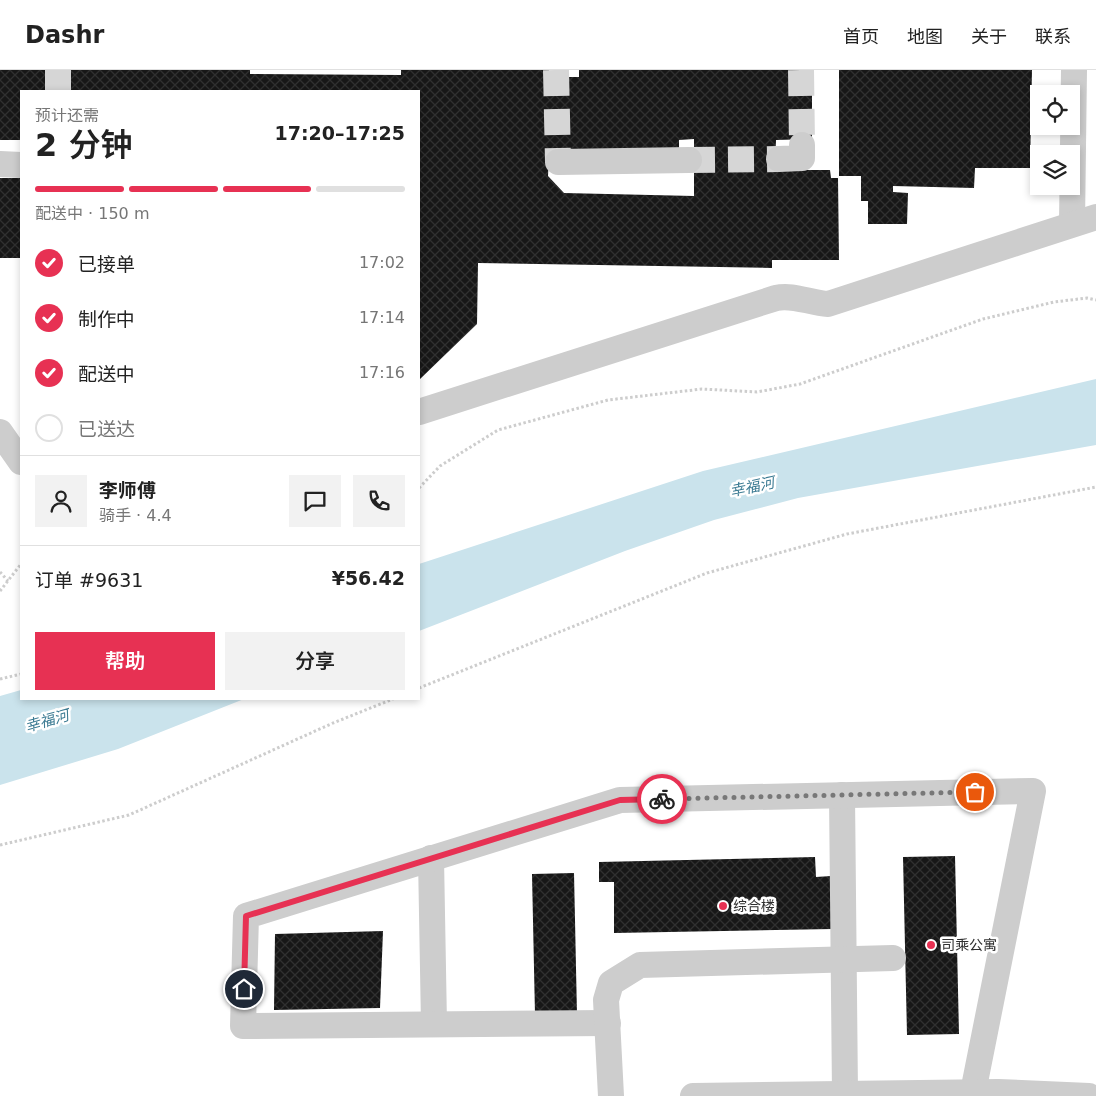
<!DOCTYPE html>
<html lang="zh">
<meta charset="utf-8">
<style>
:root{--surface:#fff;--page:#f2f2f2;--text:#222;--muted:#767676;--line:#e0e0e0;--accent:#e73153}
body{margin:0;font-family:"DejaVu Sans","Noto Sans SC",sans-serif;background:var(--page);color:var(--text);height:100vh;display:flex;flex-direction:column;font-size:19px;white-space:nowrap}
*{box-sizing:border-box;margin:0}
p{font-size:16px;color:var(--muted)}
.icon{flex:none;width:28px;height:28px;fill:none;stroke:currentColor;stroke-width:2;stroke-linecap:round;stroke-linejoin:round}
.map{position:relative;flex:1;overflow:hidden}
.drawer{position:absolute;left:20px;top:20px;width:400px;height:610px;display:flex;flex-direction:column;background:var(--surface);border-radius:0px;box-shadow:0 2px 8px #0003}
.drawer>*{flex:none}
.controls{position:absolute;left:1030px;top:15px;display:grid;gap:10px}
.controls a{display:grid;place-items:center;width:50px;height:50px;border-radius:0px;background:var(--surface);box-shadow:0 2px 8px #0003;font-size:25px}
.pin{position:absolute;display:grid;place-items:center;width:42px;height:42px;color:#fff;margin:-21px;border:2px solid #fff;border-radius:50%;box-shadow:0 1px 5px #0007}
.courier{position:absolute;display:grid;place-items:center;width:50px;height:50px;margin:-25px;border:4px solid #e73153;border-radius:50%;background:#fff;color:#222;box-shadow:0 1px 6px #0007}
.headline em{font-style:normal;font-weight:600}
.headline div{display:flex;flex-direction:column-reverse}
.headline{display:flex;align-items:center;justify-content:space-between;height:85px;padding:0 15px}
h1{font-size:32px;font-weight:600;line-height:38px}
.bar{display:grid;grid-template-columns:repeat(4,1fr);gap:8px 5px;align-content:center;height:60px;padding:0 15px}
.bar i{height:6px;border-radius:4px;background:var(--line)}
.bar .active{background:var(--accent)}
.bar p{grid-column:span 4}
.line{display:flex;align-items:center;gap:12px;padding:0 15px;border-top:1px solid var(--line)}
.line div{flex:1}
.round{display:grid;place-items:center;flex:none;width:52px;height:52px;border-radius:0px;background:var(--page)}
ol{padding:0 15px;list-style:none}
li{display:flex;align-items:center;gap:15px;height:55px}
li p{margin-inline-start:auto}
li .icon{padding:5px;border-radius:50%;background:var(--accent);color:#fff;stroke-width:4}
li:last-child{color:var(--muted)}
li i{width:28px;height:28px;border:2px solid var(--line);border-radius:50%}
.button{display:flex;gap:10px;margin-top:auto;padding:10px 15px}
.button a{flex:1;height:58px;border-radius:0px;background:var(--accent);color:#fff;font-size:20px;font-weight:600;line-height:58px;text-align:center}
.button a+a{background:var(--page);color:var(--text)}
header{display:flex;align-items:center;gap:30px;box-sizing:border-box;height:70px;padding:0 25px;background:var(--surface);border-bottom:1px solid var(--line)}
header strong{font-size:24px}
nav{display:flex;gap:28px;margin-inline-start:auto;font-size:18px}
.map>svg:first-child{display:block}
.water{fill:#cae3ec}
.building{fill:url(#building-cross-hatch);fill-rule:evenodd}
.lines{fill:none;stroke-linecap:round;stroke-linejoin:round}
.minor-tunnel{stroke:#d6d6d6;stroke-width:26;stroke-dasharray:26 13;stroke-linecap:butt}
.path{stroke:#cdcdcd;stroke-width:3;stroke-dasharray:2.5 2.5;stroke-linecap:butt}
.minor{stroke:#cdcdcd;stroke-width:26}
.done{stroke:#787878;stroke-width:5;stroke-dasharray:0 9}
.route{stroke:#e73153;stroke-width:6}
.poi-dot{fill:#e73153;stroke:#fff;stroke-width:2}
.labels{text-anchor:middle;stroke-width:5;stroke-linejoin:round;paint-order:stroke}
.poi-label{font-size:14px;fill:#303030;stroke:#fff;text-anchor:start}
.water-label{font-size:15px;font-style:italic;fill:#3c7b93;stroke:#fff}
</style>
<header>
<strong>Dashr</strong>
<nav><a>首页</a><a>地图</a><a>关于</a><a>联系</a></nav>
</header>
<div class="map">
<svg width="1096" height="1026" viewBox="0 0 1096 1026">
<defs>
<pattern id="building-cross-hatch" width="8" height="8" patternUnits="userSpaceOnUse" patternTransform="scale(1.25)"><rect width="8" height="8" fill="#171717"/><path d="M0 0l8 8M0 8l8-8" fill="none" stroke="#303030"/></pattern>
</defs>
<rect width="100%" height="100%" fill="#fff"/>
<!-- water -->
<g class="water">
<polygon points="1096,309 1096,375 798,428 714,450 625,481 419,561 419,494 703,401"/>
<polygon points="21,620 21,629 244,629 118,679 0,715 0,626"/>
</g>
<!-- building -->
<g class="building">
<path d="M 0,0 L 250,0 L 250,4 L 401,5 L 401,0 L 549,0 L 549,7 L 579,7 L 579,0 L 812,0 L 812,69 L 776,70 L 775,100 L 830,100 L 831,108 L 838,108 L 839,190 L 772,190 L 772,198 L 478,193 L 477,254 L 419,310 L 419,21 L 21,21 L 21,70 L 0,70 ZM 694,69 L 694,126 L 564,123 L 548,106 L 549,85 L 679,84 L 679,70 Z"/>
<polygon points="839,0 1032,0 1030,98 975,98 974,118 893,116 893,122 908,123 907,154 868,154 868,131 861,131 861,106 839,106"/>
<rect x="0" y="108" width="21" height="80"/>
<polygon points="955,786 959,964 907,965 903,787"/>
<polygon points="815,787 816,807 831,806 832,859 614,863 614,812 599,812 599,792"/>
<polygon points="574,803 577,945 535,945 532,804"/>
<polygon points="383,861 380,938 274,940 275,864"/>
</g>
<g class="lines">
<!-- minor-tunnel -->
<g class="minor-tunnel">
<polyline points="556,0 558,92"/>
<polyline points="801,0 802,75"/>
<polyline points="58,21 58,0"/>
<polyline points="689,90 779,89"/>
</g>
<!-- path -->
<g class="path">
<polyline points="419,418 440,396 498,360 608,330 702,319 757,322 800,314 983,249 1054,232 1087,228 1096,230"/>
<polyline points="0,502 8,511"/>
<polyline points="0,521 21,494"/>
<polyline points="0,609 21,604"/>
<polyline points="419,618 707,503 847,464 1096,417"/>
<polyline points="0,775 129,745 333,653 393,629"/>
</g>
<!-- minor -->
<g class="minor">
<polyline points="779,89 802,88 802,75"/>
<polyline points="558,92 689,90"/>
<polyline points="0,94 21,95"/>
<polyline points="1072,154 1074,0"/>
<path d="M 419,342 L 776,228 C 793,224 810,233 828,234 L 1096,147"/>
<polyline points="0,362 21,392"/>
<polyline points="842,725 845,1024"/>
<polyline points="431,788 434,954"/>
<polyline points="608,953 243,956 246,846 620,730 1033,721 973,1022"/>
<polyline points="611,1026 606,930 611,913 640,895 893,888"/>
<polyline points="693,1026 998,1022 1089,1026"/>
</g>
</g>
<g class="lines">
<!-- done -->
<polyline class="done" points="662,729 975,722"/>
<!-- route -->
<polyline class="route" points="244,919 246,846 620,730 662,729"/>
</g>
<!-- markers -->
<g class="poi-dot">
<circle cx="723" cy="836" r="5"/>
<circle cx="931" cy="875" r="5"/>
</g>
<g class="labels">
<!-- poi labels -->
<g class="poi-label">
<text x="733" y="841">综合楼</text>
<text x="941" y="880">司乘公寓</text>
</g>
<!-- water labels -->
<g class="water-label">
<text transform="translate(752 417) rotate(-12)" y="5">幸福河</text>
<text transform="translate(47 651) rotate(-16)" y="5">幸福河</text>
</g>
</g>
</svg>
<div class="controls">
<a><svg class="icon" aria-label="locate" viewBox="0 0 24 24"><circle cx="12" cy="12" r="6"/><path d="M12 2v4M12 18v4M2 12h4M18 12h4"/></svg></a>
<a><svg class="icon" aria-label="layers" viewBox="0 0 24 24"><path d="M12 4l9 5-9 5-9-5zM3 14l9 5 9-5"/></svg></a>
</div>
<div class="pin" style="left:975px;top:722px;background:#ea580c"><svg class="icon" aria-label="bag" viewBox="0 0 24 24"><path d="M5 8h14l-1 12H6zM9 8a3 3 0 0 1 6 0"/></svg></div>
<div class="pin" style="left:244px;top:919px;background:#1f2937"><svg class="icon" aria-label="home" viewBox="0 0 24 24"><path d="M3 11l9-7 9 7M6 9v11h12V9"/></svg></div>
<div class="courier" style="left:662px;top:729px"><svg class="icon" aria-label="bike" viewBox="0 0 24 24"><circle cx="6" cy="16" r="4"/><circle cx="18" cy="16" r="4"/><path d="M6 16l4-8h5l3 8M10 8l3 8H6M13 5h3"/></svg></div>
<section class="drawer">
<div class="headline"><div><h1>2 分钟</h1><p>预计还需</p></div><em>17:20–17:25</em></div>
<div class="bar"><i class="active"></i><i class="active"></i><i class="active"></i><i></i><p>配送中 · 150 m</p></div>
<ol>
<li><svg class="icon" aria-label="check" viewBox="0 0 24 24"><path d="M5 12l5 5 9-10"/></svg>已接单<p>17:02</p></li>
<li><svg class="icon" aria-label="check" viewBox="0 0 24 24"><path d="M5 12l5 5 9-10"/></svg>制作中<p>17:14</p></li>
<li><svg class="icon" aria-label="check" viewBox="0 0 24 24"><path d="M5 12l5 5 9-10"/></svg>配送中<p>17:16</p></li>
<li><i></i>已送达</li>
</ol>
<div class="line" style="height:90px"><a class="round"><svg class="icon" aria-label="person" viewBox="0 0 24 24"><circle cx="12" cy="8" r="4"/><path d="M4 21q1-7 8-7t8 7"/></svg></a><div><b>李师傅</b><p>骑手 · 4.4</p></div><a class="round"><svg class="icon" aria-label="chat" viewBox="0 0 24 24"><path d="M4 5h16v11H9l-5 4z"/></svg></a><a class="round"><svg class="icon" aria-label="phone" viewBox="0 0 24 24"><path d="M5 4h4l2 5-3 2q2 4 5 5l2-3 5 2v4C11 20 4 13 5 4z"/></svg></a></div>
<div class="line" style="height:65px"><div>订单 #9631</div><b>¥56.42</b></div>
<div class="button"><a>帮助</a><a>分享</a></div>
</section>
</div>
